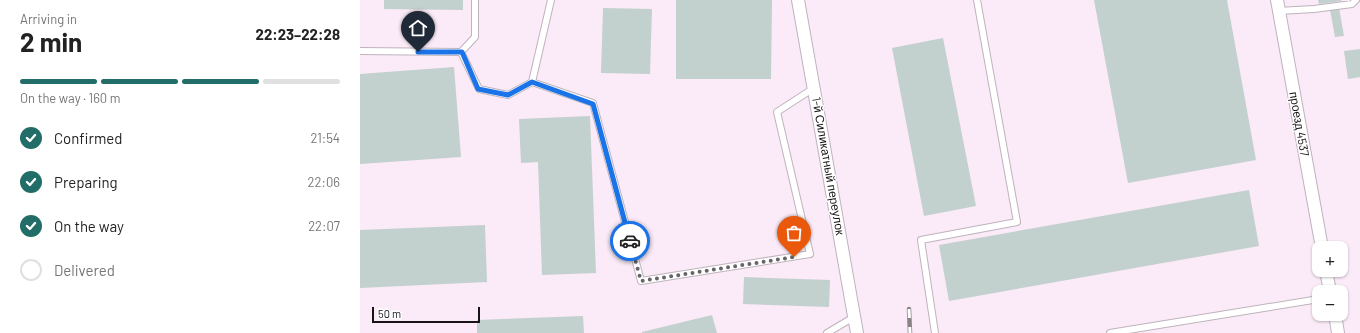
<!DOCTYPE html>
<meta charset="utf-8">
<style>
:root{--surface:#fff;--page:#f6f6f6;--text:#222;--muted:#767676;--line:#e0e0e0;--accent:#226d68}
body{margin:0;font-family:Barlow,sans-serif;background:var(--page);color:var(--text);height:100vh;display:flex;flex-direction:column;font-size:15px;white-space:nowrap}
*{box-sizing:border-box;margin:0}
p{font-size:13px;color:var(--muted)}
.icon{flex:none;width:22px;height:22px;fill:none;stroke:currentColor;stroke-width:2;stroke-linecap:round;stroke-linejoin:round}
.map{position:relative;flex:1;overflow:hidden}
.side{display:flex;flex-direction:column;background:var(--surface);width:360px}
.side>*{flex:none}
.fabs{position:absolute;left:952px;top:241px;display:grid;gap:8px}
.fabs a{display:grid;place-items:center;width:36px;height:36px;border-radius:8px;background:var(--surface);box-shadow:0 1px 3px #0004;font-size:20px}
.scale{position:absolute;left:12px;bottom:10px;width:108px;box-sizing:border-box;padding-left:4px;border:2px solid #171316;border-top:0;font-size:11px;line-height:14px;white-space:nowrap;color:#171316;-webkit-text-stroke:3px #fff;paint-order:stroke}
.pin{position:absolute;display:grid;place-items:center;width:34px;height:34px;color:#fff;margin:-41px -17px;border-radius:50% 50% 50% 0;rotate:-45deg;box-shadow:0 0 4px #0007}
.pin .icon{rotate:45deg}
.courier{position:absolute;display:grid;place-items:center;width:40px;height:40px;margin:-20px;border:3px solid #1a73e8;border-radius:50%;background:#fff;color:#222;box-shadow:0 1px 5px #0007}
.overview em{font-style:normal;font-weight:700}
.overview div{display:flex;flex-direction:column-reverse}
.overview{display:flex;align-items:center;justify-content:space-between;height:68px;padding:0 20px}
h1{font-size:26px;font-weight:700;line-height:30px}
.bar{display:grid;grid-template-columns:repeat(4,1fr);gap:6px 4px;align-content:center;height:48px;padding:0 20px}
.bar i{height:5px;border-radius:3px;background:var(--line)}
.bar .selected{background:var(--accent)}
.bar p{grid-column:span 4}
ol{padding:0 20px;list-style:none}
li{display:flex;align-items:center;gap:12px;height:44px}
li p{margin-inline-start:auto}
li .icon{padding:4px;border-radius:50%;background:var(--accent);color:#fff;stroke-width:4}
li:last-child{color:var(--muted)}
li i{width:22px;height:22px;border:2px solid var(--line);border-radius:50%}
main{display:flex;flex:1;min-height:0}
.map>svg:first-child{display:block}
.built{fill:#fbeaf7;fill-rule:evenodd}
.building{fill:#c2d0ce}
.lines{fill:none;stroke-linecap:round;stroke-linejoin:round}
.service-casing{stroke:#beb4bc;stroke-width:8}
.minor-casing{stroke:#beb4bc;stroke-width:14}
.service{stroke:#fff;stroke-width:6}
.minor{stroke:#fff;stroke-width:12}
.rail-casing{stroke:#898387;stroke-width:4.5}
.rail{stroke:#fff;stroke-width:3;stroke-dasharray:9;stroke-linecap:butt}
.done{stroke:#686367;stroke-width:4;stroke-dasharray:0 7.2}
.route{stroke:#1a73e8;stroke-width:5}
.labels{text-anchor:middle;stroke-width:3;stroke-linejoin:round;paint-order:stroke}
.street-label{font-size:12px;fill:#171316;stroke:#fff}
</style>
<main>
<section class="side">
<div class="overview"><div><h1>2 min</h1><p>Arriving in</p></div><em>22:23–22:28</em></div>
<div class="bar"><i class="selected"></i><i class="selected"></i><i class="selected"></i><i></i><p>On the way · 160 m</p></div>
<ol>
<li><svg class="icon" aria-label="check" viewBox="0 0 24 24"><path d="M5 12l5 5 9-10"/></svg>Confirmed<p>21:54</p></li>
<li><svg class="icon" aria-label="check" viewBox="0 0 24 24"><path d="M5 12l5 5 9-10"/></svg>Preparing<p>22:06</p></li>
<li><svg class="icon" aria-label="check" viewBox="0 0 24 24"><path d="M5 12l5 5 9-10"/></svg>On the way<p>22:07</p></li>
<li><i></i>Delivered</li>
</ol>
</section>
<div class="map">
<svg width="1000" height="333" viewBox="0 0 1000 333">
<rect width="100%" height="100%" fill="#fff8fd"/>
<!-- built -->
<path class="built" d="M 0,0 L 1000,0 L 1000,333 L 0,333 ZM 959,248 L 981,248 L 981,270 L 959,270 ZM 959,292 L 981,292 L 981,314 L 959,314 Z"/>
<!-- building -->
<g class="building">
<polygon points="24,0 103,0 103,10 24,9"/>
<polygon points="316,0 412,0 411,79 316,79"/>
<polygon points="734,0 867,0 896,160 768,183"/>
<polygon points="958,0 981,0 981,1 959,4"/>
<polygon points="243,8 292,9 290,74 241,73"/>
<polygon points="979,8 984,36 975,37 970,10"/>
<polygon points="583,38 616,206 564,216 532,48"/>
<polygon points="1000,49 1000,77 988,79 984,51"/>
<polygon points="94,67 101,157 0,164 0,74"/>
<polygon points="230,116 236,273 182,275 178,162 161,163 159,119"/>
<polygon points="889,190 899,246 589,301 579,245"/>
<polygon points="125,225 127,282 0,288 0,230"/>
<polygon points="384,277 470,280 469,307 383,304"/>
<polygon points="352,315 357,333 282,333 282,332"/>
<polygon points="223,316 224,333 117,333 117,320"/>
</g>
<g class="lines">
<defs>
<g id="service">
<polyline points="191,0 172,82 233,103 281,281 450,254 417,112 454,88"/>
<polyline points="918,11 954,9 992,4 996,0"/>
<polyline points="0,51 101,52 119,89 148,95 172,82"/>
<polyline points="101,52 115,37 115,0"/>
<polyline points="467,333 494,317"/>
<polyline points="575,333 561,240 657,222 617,0"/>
<polyline points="750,333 959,299"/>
</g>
<g id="minor">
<polyline points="438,0 497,333"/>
<polyline points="917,0 962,248"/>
<polyline points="966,270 970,292"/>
<polyline points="975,314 978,333"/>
</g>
</defs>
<!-- service casing -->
<use href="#service" class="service-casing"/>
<!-- minor casing -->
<use href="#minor" class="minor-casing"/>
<!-- service -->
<use href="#service" class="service"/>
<!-- minor -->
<use href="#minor" class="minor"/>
<defs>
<polyline id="rail" points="549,309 550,333"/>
</defs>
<!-- rail casing -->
<use href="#rail" class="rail-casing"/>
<!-- rail -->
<use href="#rail" class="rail"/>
</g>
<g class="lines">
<!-- done -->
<polyline class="done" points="270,241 281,281 434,257"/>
<!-- route -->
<polyline class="route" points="58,52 102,52 118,89 148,95 172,82 233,104 270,241"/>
</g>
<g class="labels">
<!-- street labels -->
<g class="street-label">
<text transform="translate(939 124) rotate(80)" y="4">проезд 4537</text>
<text transform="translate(468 166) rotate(80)" y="4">1-й Силикатный переулок</text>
</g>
</g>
</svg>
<div class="fabs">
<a>+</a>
<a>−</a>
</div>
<div class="scale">50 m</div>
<div class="pin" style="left:434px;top:257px;background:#ea580c"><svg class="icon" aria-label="bag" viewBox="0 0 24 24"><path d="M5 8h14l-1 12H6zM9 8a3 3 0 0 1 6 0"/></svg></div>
<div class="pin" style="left:58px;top:52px;background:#1f2937"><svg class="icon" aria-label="home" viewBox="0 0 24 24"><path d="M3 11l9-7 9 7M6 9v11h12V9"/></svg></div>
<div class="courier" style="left:270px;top:241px"><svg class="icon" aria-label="car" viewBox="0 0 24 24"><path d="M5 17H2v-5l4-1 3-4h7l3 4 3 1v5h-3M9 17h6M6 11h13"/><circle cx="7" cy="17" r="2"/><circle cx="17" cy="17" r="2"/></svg></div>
</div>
</main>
